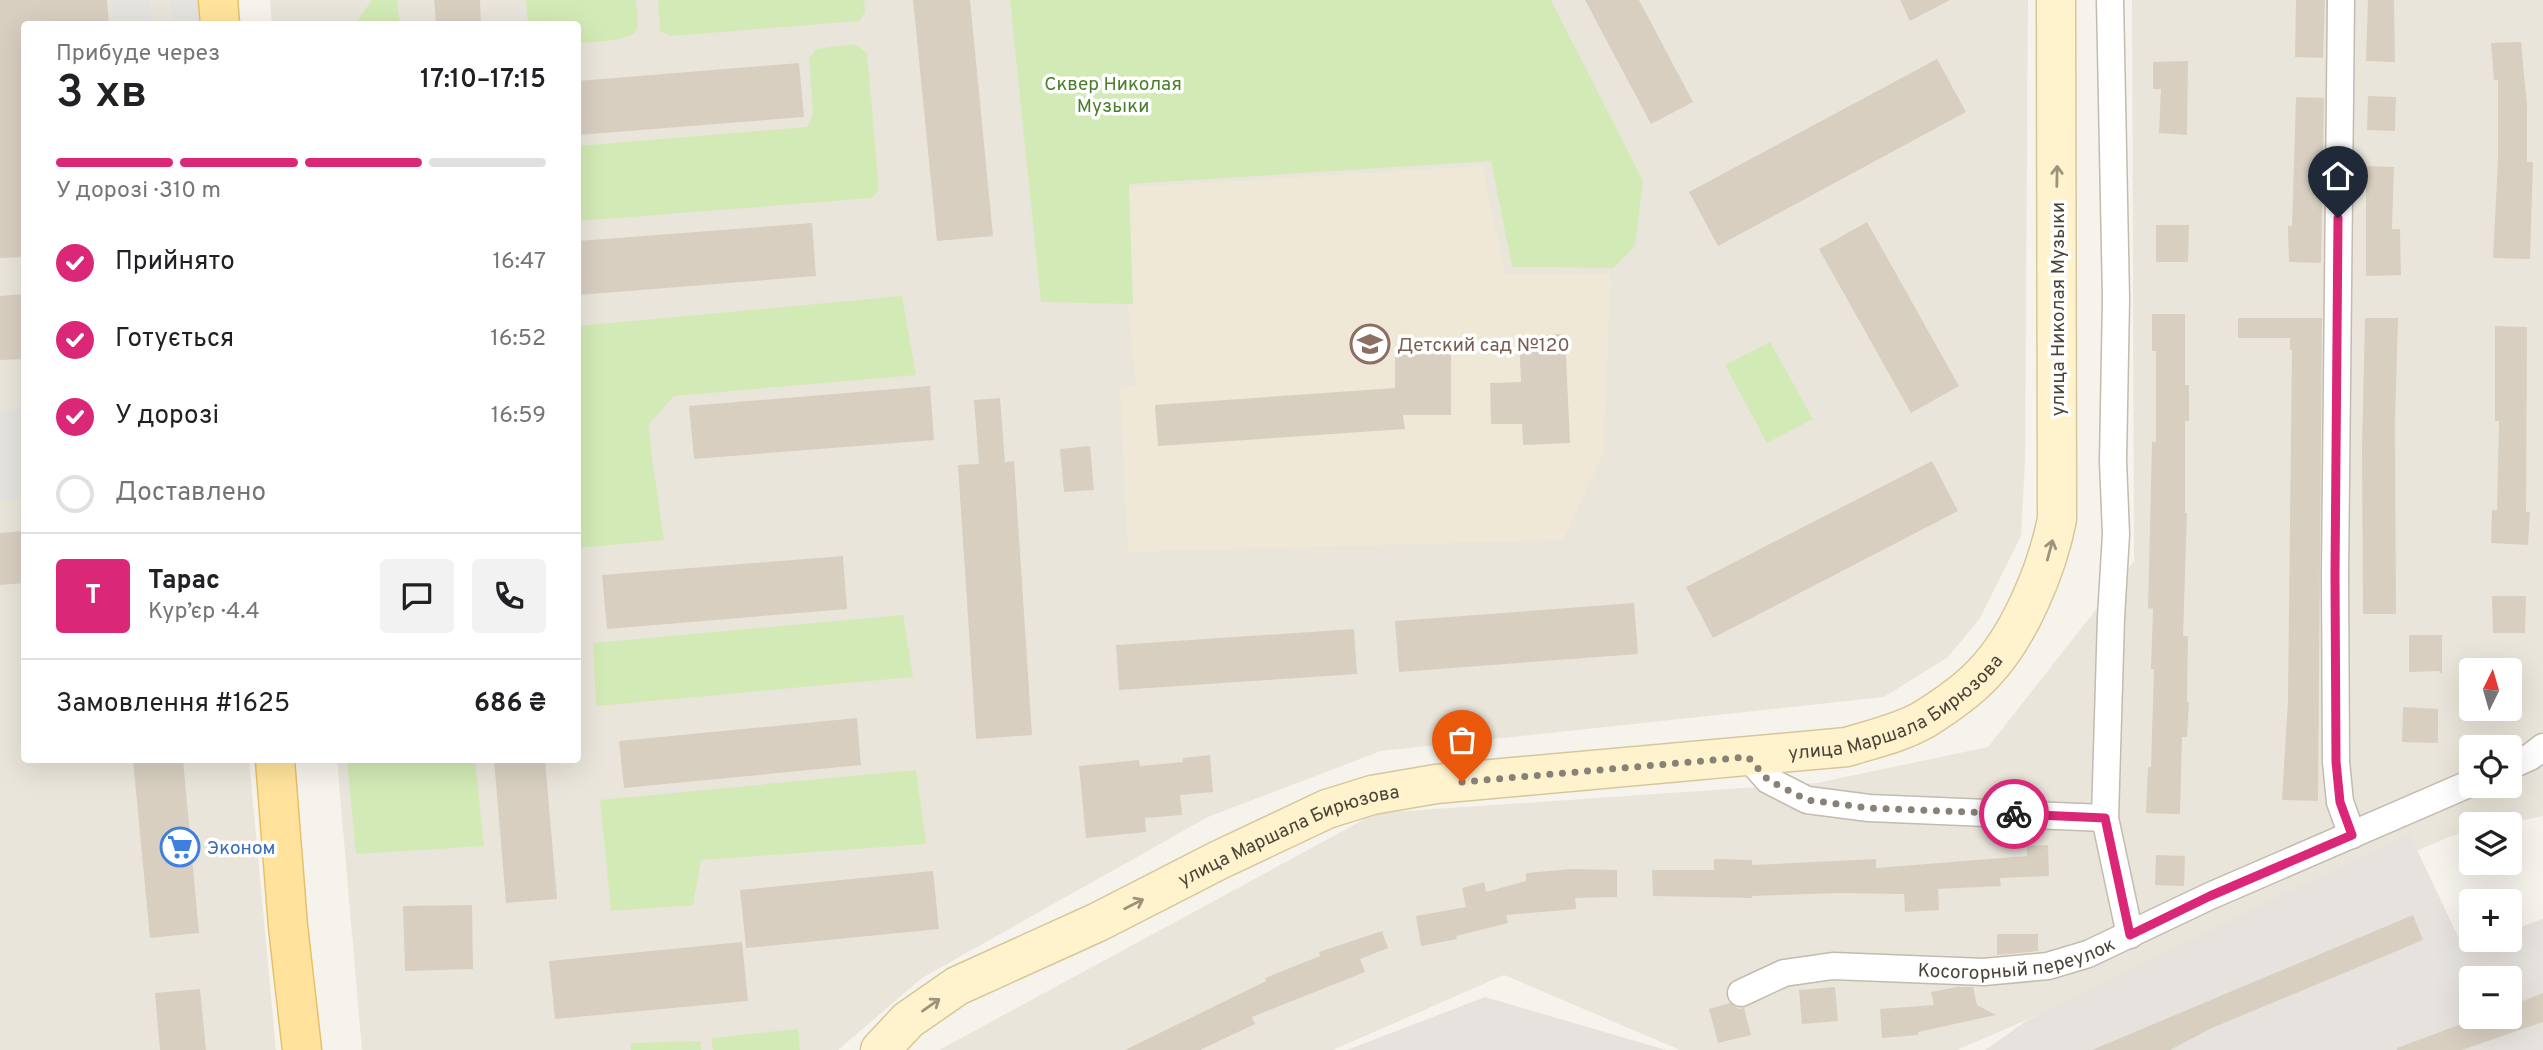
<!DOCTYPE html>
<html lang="uk">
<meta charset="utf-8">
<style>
:root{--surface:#fff;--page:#f2f2f2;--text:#202124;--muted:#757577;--line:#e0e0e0;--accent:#db2777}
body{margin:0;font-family:Overpass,sans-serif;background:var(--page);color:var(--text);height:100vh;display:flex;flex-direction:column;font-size:26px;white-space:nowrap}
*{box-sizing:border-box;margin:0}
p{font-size:23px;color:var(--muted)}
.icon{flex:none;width:38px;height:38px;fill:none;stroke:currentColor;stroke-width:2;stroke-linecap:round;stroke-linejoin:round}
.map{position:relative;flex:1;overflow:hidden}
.sheet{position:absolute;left:21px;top:21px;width:560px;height:742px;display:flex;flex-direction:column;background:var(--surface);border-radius:7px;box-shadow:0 7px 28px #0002}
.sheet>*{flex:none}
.needle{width:46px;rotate:5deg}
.tools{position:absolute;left:2459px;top:658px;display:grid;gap:14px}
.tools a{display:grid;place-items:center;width:63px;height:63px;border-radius:7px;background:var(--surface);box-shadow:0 7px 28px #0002;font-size:35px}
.pin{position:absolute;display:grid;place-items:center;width:60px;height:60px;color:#fff;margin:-72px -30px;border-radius:50% 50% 50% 0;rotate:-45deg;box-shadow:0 0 7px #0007}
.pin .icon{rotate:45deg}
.courier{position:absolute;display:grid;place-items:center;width:70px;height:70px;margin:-35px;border:5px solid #db2777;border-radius:50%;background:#fff;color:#222;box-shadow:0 2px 9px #0007}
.summary em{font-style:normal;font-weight:600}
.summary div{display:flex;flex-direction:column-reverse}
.summary{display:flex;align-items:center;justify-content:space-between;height:119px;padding:0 35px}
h1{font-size:46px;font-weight:600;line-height:52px}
.bar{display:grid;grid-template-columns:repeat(4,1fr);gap:10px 7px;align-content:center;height:84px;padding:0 35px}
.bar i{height:9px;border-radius:5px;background:var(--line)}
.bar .active{background:var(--accent)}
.bar p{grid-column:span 4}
.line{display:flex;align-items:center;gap:18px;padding:0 35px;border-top:2px solid var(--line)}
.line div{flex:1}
.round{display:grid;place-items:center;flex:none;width:74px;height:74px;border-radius:7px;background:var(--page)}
ol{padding:0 35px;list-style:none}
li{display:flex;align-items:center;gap:21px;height:77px}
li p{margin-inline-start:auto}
li .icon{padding:7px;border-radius:50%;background:var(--accent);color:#fff;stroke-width:4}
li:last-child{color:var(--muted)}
li i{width:38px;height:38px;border:4px solid var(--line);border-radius:50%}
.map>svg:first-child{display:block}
.residential{fill:#eae5da;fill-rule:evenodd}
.industrial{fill:#e6e2dd;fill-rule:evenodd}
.education{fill:#efe8d6}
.green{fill:#d2eab5}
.parking{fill:#e5e3e0}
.building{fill:#d8cfc1}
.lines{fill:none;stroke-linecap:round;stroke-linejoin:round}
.street-casing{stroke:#c2bbae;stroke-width:29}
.secondary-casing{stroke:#d6c79b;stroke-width:41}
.primary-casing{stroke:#e6c16a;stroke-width:41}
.street{stroke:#fff;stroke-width:26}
.secondary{stroke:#fff3cd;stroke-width:38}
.primary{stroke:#ffe39c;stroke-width:38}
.oneway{stroke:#9c937c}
.done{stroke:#878178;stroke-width:7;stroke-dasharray:0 12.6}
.route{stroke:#db2777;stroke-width:9}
.labels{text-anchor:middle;stroke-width:7;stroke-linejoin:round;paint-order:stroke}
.park-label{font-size:19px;fill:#4a7f2a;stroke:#fff}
.street-label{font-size:19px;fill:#4b4439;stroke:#fff}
.education-label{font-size:19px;fill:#785e54;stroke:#fff;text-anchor:start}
.shop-label{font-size:19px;fill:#366cbe;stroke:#fff;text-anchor:start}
</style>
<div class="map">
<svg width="2543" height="1050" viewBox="0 0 2543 1050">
<rect width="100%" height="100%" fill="#f6f3ec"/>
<!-- residential -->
<g class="residential">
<polygon points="0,0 183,0 185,24 24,24 24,760 249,760 276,1050 0,1050"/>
<polygon points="270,0 2028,0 2025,461 2021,536 1980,618 1948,657 1884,697 1381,751 1208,817 922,978 838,1050 362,1050 337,760 578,760 578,24 272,24"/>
<path d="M 2132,0 L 2543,0 L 2543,816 L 2505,824 L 2471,824 L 2471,831 L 2451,836 L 1957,1050 L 1680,1050 L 1504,975 L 1333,1050 L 939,1050 L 1376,813 L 1817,783 L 1988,747 L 2134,561 ZM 2471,670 L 2510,670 L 2510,709 L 2471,709 ZM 2471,747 L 2510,747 L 2510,786 L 2471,786 Z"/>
</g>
<!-- industrial -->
<g class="industrial">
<path d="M 2409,833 L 2463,947 L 2484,940 L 2510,940 L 2510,931 L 2543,919 L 2543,1050 L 1985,1050 L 2026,1021 ZM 2471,978 L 2510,978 L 2510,1017 L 2471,1017 Z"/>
<polygon points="1485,997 1666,1050 1347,1050"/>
</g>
<!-- education -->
<polygon class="education" points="1482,166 1505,274 1611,274 1603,454 1563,540 1128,552 1120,388 1136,386 1117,188"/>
<!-- green -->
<g class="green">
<polygon points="372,0 397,0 400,24 355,24"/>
<path d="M 526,0 L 636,0 C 636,8 639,21 637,29 C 633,42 590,42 578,43 L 578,24 L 528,24 Z"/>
<polygon points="658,0 864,0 865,12 859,21 671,36 660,31"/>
<polygon points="1010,0 1551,0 1643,181 1635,246 1613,268 1512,267 1491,161 1129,184 1133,304 1041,302"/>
<polygon points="855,44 867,53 879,189 872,198 578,221 578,146 807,127 813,115 809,58 816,49"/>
<polygon points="902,296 916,375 674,396 649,424 652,458 664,540 578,548 578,326"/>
<polygon points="1770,342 1813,419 1767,443 1725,365"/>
<polygon points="903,615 913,677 596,706 593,643"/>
<polygon points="347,760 475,760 484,846 356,854"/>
<polygon points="916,770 926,844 701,860 693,905 611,911 600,800"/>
<polygon points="798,1029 800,1050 713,1050 711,1038"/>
<polygon points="700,1041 701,1050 631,1050 631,1043"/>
</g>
<!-- parking -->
<g class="parking">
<polygon points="111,0 150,0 152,24 113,24"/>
<polygon points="170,0 206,0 208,24 172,24"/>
<polygon points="24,409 24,498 0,500 0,411"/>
</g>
<!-- building -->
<g class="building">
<polygon points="0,0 107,0 109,24 24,24 24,257 0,258"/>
<polygon points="434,0 480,0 481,24 436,24"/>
<polygon points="913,0 970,0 993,236 937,241"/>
<polygon points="1585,0 1639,0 1693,102 1651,124"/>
<polygon points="1900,0 1950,0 1910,21"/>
<polygon points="2296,0 2325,0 2323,58 2295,57"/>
<polygon points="2368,0 2394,0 2395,62 2366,61"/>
<polygon points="2521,42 2527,106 2527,162 2533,162 2530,259 2493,258 2498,161 2498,80 2494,80 2491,43"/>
<polygon points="1937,59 1966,112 1718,246 1689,192"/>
<polygon points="2188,61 2187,135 2159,133 2161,89 2153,89 2153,62"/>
<polygon points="799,63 804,117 578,135 578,81"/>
<polygon points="2368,96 2396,97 2395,131 2367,130"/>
<polygon points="2296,97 2324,98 2321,263 2289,262 2288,226 2292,226"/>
<polygon points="2366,166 2394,167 2392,229 2400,229 2401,275 2366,276"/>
<polygon points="1867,222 1959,386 1911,413 1819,249"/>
<polygon points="812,223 816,276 578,295 578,241"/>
<polygon points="2156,225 2189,225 2188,262 2156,262"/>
<polygon points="24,294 24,359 0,360 0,296"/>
<polygon points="2152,314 2185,314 2185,385 2189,385 2189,421 2185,421 2185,513 2187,513 2183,636 2188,636 2187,702 2189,702 2187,737 2182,737 2180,814 2146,813 2148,767 2151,767 2154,669 2151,669 2153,609 2148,608 2152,442 2156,442 2156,351 2152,351"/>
<polygon points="2238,318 2322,318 2318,801 2282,800 2288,700 2292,350 2290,350 2290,338 2238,338"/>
<polygon points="2365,318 2398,318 2395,423 2396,614 2363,614 2362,448"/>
<polygon points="2495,326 2527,327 2526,512 2530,512 2528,545 2491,543 2492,510 2497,510 2499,421 2495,421"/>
<polygon points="1565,334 1570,443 1523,445 1522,424 1491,424 1490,383 1521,382 1519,336"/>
<polygon points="1395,354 1451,354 1451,415 1403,415 1405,429 1158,446 1155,405 1395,388"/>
<polygon points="930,386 934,440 694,459 689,406"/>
<polygon points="1000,398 1005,462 1014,461 1032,735 976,739 958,465 979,464 974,400"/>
<polygon points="1090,446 1094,490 1064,492 1060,449"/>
<polygon points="1932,461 1958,511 1713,638 1686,587"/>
<polygon points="24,531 24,583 0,585 0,533"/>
<polygon points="843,556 847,609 607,629 602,575"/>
<polygon points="2492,596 2526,596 2525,633 2493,633"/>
<polygon points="1634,603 1638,654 1399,672 1395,621"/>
<polygon points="1354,629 1357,674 1119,690 1116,645"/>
<polygon points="2409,635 2442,635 2442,674 2439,671 2409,672"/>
<polygon points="2403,707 2438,709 2438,743 2402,742"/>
<polygon points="857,718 861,765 624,788 619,741"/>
<polygon points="1210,755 1213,792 1180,795 1182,815 1145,818 1146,832 1086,838 1079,766 1139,760 1140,766 1183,762 1183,758"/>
<polygon points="133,760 183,760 199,933 150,938"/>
<polygon points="494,760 545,760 557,899 506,903"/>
<polygon points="2048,845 2049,876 2000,878 2001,886 1938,889 1939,910 1905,912 1904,894 1840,893 1752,896 1752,898 1653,896 1652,870 1714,870 1714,859 1752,860 1752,865 1876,859 1876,868 2027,856 2027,846"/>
<polygon points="2156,855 2185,856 2184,886 2155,885"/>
<polygon points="1572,869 1617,870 1617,897 1575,898 1576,909 1506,915 1508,923 1456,936 1457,939 1421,946 1416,916 1466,907 1462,888 1484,882 1486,892 1526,881 1526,873"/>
<polygon points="933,871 939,929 746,948 740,890"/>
<polygon points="472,905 473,969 405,971 403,906"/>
<polygon points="2413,915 2423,940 2212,1028 2170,1050 2092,1050"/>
<polygon points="1382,931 1388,948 1360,959 1365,972 1252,1017 1255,1024 1200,1050 1125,1050 1266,981 1265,978 1320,956 1319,952"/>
<polygon points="1997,934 2038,934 2038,951 1997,955"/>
<polygon points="742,942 748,1001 555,1019 549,961"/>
<polygon points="1835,987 1838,1021 1802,1024 1799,990"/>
<polygon points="1957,987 1973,987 1977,1005 1996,1015 1918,1032 1918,1035 1882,1038 1880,1009 1934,1005 1931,992"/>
<polygon points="200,989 206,1050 160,1050 155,993"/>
<polygon points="2543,993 2543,1022 2462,1050 2397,1050 2397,1048 2480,1017 2510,1017 2510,1006"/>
<polygon points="1730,1003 1739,1009 1744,1008 1751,1035 1718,1043 1709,1009"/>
</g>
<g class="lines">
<defs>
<g id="street">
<polyline points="2110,0 2116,299 2113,461 2116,534 2111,617 2105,818 2130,935"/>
<polyline points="2341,0 2335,574 2336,762 2340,802 2352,835"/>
<polyline points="1748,757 1768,780 1807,800 1869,808 2105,818"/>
<polyline points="2510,766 2530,757 2543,747"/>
<path id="s1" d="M 1741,993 L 1784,973 L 1833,966 L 1984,972 L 2048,966 L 2088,954 L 2210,896 L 2471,783"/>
</g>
<g id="secondary">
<path id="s2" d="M 880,1050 L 908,1020 L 957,986 L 1098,922 L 1219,860 L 1327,809 L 1372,795 L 1436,784 L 1847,747 C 1872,739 1900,733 1923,720 C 1944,707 1967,691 1983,674 C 2019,637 2047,570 2057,519 L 2056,0"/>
</g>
<g id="primary">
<polyline points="218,0 220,24"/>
<polyline points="275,760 288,926 302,1050"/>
</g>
</defs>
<!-- street casing -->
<use href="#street" class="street-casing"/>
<!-- secondary casing -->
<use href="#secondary" class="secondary-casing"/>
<!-- primary casing -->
<use href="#primary" class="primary-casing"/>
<!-- street -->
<use href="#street" class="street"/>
<!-- secondary -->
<use href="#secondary" class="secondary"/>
<!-- primary -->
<use href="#primary" class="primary"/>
</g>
<!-- one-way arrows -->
<defs><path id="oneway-shaft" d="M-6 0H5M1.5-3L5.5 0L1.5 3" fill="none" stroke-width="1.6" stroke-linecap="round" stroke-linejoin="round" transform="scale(1.75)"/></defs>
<g class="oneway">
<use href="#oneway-shaft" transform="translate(2057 176) rotate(-89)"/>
<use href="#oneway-shaft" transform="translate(2050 550) rotate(-75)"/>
<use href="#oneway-shaft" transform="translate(1134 904) rotate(-27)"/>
<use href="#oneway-shaft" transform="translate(931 1005) rotate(-35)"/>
</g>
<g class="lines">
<!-- done -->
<polyline class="done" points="1462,782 1748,757 1768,780 1807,800 1869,808 2014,814"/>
<!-- route -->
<polyline class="route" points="2014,814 2105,818 2130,935 2210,896 2352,835 2340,802 2336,762 2335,574 2338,218"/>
</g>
<!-- icons -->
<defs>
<symbol id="school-ring" viewBox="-11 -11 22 22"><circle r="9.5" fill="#fff" stroke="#8d6e63" stroke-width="1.5"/><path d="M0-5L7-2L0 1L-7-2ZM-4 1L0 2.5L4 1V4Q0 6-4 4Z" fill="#8d6e63"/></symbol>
<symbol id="supermarket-ring" viewBox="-11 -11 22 22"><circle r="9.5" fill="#fff" stroke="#3f7fe0" stroke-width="1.5"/><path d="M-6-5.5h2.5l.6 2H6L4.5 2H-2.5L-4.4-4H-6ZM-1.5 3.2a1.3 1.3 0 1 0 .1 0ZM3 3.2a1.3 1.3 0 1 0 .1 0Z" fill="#3f7fe0"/></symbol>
</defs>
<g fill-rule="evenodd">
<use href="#school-ring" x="1348" y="322" width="44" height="44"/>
<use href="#supermarket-ring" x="158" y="825" width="44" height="44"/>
</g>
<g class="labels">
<!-- park labels -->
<g class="park-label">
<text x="1113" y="90">Сквер Николая<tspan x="1113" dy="22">Музыки</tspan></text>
</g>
<!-- street labels -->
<g class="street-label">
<text transform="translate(2057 309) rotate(-90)" y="7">улица Николая Музыки</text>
<text dy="7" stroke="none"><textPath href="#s2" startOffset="1096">улица Маршала Бирюзова</textPath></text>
<text dy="7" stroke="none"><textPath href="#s2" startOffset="466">улица Маршала Бирюзова</textPath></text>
<text dy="7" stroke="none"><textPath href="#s1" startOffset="282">Косогорный переулок</textPath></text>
</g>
<!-- education labels -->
<g class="education-label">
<text x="1397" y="351">Детский сад №120</text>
</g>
<!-- shop labels -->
<g class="shop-label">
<text x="207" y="854">Эконом</text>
</g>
</g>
</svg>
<div class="tools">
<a><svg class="needle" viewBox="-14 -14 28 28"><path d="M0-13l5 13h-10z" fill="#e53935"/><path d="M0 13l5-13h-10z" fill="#757577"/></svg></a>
<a><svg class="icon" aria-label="locate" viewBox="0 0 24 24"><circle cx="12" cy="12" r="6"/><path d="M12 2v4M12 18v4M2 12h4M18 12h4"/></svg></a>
<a><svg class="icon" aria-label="layers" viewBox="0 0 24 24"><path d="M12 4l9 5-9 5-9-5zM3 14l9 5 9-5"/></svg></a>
<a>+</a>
<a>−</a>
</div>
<div class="pin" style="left:1462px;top:782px;background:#ea580c"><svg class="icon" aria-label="bag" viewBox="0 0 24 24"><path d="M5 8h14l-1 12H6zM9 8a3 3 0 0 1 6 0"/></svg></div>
<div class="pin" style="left:2338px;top:218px;background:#1f2937"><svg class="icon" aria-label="home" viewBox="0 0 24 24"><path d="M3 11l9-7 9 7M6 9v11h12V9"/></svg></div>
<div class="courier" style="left:2014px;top:814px"><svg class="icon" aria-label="bike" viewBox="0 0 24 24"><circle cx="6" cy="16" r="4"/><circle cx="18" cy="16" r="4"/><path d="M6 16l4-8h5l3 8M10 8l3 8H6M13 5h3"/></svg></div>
<section class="sheet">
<div class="summary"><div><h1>3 хв</h1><p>Прибуде через</p></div><em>17:10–17:15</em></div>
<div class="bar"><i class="active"></i><i class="active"></i><i class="active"></i><i></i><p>У дорозі · 310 m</p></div>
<ol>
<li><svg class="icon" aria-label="check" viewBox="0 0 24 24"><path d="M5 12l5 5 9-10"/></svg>Прийнято<p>16:47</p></li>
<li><svg class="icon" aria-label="check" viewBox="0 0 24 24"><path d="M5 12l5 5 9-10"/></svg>Готується<p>16:52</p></li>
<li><svg class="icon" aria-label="check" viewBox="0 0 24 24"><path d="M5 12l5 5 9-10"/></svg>У дорозі<p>16:59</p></li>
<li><i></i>Доставлено</li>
</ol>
<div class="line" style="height:126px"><b class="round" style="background:var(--accent);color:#fff">Т</b><div><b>Тарас</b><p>Кур’єр · 4.4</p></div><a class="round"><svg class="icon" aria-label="chat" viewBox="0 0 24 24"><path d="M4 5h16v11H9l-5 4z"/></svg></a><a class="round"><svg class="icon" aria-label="phone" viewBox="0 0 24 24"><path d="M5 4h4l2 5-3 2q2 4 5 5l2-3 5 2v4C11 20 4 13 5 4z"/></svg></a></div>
<div class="line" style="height:91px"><div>Замовлення #1625</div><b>686 ₴</b></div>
</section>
</div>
